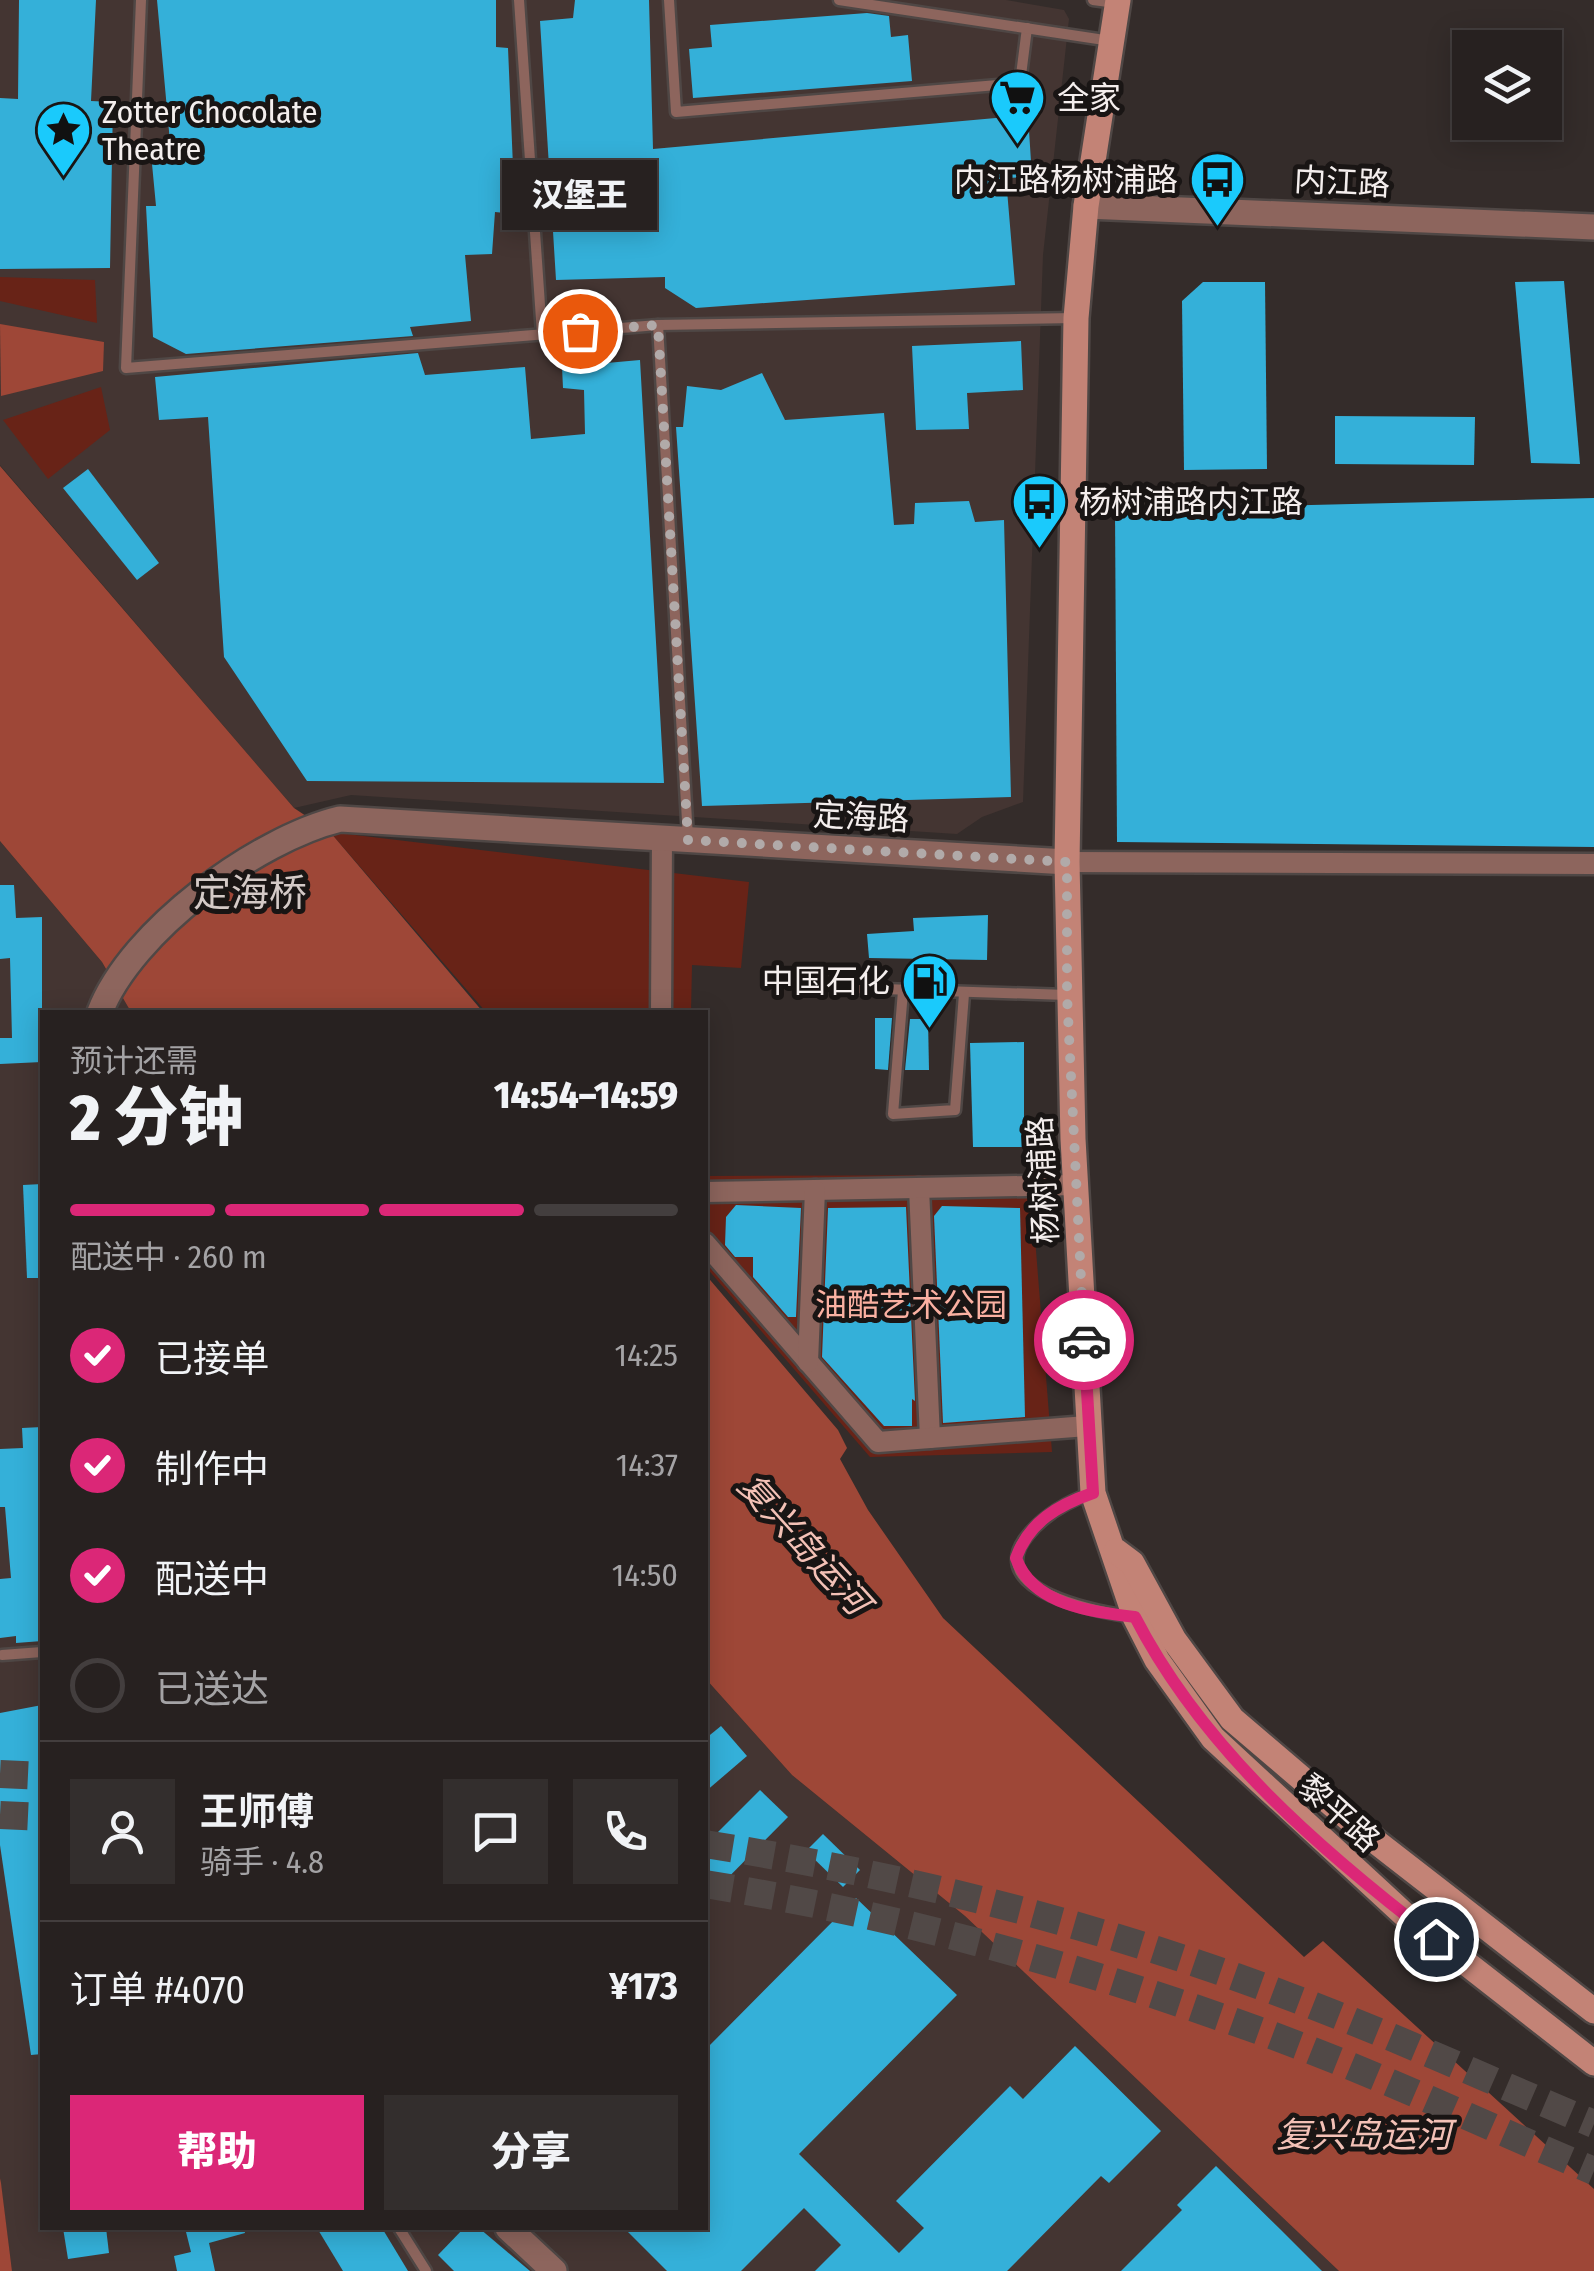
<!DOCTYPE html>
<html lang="zh">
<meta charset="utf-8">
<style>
:root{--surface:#272120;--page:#332e2d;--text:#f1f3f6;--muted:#a4a3a5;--line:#433e3e;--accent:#db2777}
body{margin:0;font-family:"Fira Sans Condensed","Noto Sans SC",sans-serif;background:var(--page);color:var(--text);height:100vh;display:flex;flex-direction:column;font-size:38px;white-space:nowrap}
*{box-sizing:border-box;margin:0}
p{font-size:32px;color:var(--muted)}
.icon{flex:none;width:55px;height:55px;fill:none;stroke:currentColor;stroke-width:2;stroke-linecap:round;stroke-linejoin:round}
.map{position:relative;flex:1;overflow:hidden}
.drawer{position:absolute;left:40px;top:1010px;width:668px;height:1220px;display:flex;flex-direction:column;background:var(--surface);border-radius:0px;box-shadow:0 5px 25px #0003,0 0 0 2px var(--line)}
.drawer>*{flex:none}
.fabs{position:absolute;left:1452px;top:30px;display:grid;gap:20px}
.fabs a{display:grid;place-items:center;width:110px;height:110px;border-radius:0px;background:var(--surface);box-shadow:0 5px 25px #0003,0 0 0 2px var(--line);font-size:50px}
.pin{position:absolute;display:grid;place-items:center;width:85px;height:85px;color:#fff;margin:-42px;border:5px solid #fff;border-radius:50%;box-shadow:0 2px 10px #0007}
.courier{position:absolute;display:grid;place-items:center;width:100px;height:100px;margin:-50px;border:8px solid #db2777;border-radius:50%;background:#fff;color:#222;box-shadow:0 2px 12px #0007}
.bubble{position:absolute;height:70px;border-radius:0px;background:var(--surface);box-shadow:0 5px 25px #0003,0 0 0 2px var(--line);font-size:32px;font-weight:800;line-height:70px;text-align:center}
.overview em{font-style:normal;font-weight:800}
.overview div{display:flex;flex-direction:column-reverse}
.overview{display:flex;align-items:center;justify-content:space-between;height:170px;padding:0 30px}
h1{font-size:65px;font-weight:800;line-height:75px}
.bar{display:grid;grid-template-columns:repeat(4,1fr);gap:15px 10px;align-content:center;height:120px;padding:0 30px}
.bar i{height:12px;border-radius:8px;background:var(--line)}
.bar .selected{background:var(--accent)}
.bar p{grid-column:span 4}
.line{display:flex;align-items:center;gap:25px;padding:0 30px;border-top:2px solid var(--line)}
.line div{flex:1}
.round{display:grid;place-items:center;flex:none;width:105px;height:105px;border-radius:0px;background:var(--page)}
ol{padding:0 30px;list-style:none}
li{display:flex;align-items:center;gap:30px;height:110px}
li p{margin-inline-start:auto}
li .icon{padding:10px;border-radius:50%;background:var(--accent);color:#fff;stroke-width:4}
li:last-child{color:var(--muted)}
li i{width:55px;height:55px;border:5px solid var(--line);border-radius:50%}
.button{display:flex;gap:20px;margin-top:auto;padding:20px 30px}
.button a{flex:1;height:115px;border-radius:0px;background:var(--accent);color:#fff;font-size:40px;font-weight:800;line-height:115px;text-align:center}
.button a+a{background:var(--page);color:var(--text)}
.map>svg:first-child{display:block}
.built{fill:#443532}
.green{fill:#682317}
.water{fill:#9e4737}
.building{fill:#34b0d9}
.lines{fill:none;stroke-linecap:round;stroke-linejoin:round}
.trunk-tunnel{stroke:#514947;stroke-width:28;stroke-dasharray:28 14;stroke-linecap:butt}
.service-casing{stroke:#4f4745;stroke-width:15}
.minor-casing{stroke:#4f4745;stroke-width:25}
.tertiary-casing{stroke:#4f4745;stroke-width:30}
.secondary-casing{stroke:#4f4745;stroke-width:30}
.service{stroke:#8d655d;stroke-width:10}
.minor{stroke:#8d655d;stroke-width:20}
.tertiary{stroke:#8d655d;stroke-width:25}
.secondary{stroke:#c38376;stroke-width:25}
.done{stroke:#b1aaa9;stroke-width:10;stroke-dasharray:0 18}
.route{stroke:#db2777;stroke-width:12}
.labels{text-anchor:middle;stroke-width:10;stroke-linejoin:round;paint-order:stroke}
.poi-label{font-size:32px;fill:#f4eeed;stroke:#191514;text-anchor:start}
.street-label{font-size:32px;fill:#f4eeed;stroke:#191514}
.park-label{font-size:32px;fill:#fbb1a2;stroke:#191514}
.water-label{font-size:35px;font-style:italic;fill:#f3c1b6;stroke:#191514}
.quarter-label{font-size:38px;fill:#d4cac7;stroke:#191514}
</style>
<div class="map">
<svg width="1594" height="2271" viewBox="0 0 1594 2271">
<rect width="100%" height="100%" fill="#342c2a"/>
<!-- built -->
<g class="built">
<polygon points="0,0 1006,0 1064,10 1069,19 1043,255 1023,802 982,817 957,834 351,795 294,808 0,465"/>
<polygon points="0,841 102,962 131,1012 42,1012 42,2228 705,2228 705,1678 792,1775 965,1916 1339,2271 12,2271 0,2178"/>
</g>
<!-- green -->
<g class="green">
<polygon points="0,277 95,280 97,323 0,301"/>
<polygon points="101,387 110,430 48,479 3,420"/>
<polygon points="330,832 749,882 741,968 692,965 691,1012 486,1012"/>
<polygon points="1030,1175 1052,1452 870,1457 705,1266 705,1176"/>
</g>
<!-- water -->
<g class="water">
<polygon points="0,324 104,342 103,371 1,396"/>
<polygon points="0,466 294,808 330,832 483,1012 131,1012 102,962 0,841"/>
<polygon points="705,1274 838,1430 847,1448 840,1459 868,1510 943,1618 1304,1957 1323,1941 1594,2189 1594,2271 1339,2271 965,1916 792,1775 705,1678"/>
<polygon points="0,2178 1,2183 12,2271 0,2271"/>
</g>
<!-- building -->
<g class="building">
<polygon points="19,0 96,0 91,101 113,102 110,268 0,269 0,98 18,99"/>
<polygon points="157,0 496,0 496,47 508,48 515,214 495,212 492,254 465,255 471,321 410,327 413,336 186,354 153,337 146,206 156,206 150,143 170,142"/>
<polygon points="575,0 649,0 653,149 1028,115 1032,177 1006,178 1015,285 696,308 665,288 665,277 556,280 540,21 573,18"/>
<polygon points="867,13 889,16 891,37 908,35 912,81 693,98 689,49 712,47 710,25"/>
<polygon points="1564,281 1580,464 1531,463 1515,282"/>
<polygon points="1203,282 1265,282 1267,469 1184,470 1182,301"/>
<polygon points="1021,341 1023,390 967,393 969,429 916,430 912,346"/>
<polygon points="418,353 425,375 525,367 531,439 585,434 584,390 563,388 562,367 640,360 664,783 307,781 224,657 208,417 159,420 155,377"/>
<polygon points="762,373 785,420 884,413 894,525 914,524 915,503 969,501 975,522 1004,520 1011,797 702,806 676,427 683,427 687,386 721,390"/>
<polygon points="1335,416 1475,417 1474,465 1335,464"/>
<polygon points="88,469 159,563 137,580 63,488"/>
<polygon points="1594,498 1594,847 1117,842 1115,510"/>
<polygon points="0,885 14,885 16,918 42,917 42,1062 0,1064 0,1038 12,1038 10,958 0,959"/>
<polygon points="988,915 987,960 869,958 867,934 914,931 913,918"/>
<polygon points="875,1018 892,1018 888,1070 875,1069"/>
<polygon points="910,1019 928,1019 929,1070 905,1070"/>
<polygon points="1024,1042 1024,1147 973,1147 970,1043"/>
<polygon points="42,1184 42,1278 27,1278 23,1185"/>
<polygon points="736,1205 801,1208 796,1317 788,1317 753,1277 753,1257 735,1257 725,1245 726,1217"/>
<polygon points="942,1206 1020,1208 1025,1417 943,1423 934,1216"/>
<polygon points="906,1207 915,1401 912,1399 912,1426 884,1426 822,1357 828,1208"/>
<polygon points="42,1427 42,1641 16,1643 16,1636 0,1638 0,1579 11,1578 5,1507 0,1507 0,1449 23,1448 22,1428"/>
<polygon points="42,1705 42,2054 31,2055 0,1845 0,1713"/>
<polygon points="721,1726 747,1756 705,1792 705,1739"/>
<polygon points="760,1790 788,1817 705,1901 705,1845"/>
<polygon points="823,1834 860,1870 843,1887 806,1851"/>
<polygon points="856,1898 957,1995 799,2154 899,2253 924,2228 896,2201 1010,2086 1023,2099 1075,2046 1161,2131 1109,2183 1101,2176 1007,2271 815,2271 841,2245 804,2208 741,2271 667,2271 624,2228 705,2228 705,2050"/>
<polygon points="1216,2166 1280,2229 1322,2271 1121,2271 1182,2210 1177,2205"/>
<polygon points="63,2228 106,2228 109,2253 68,2259"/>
<polygon points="185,2228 244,2228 245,2233 209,2243 215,2271 177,2271 174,2256 191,2252"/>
<polygon points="317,2228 382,2228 408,2271 343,2271"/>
<polygon points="464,2228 479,2228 530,2271 454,2271 438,2255"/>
</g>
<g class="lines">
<!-- trunk-tunnel -->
<g class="trunk-tunnel">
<polyline points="0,1774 42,1776"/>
<polyline points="0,1815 42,1817"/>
<path d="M 705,1844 C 902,1875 1098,1924 1285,1995 C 1390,2034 1491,2081 1594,2124"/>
<path d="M 705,1884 C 898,1915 1087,1968 1271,2035 C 1380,2075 1486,2126 1594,2171"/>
</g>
<defs>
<g id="service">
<polyline points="141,0 126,368 658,325 1075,318"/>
<polyline points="519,0 542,334"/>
<polyline points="669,0 676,112 1020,83 1027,28"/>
<polyline points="839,0 1111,41"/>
<polyline points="1093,0 1116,3"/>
<polyline points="658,325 688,838"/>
<polyline points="853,988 1067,995"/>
<polyline points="903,991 893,1114 955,1110 964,994"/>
<path d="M 1092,1493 C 1066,1502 1045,1514 1028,1535 C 981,1591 1099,1612 1133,1617"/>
<polyline points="2,1655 42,1652"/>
<polyline points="399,2228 426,2271"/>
</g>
<g id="minor">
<polyline points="1067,862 1594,864"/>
<polyline points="661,1012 662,838"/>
<polyline points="919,1188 930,1438"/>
<polyline points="705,1192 1076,1185"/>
<polyline points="705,1243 878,1442 1087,1426"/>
<polyline points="808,1362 815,1190"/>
</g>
<g id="tertiary">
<polyline points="1086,206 1594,227"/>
<path d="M 100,1012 C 131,931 257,839 340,819 L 1067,862"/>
<polyline points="508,2228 554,2271"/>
</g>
<g id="secondary">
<polyline points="1118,0 1086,206 1076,318 1067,862 1073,1139 1093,1493 1135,1617 1157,1660 1213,1738 1407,1917 1594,2063"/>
<polyline points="1116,1551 1132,1563 1174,1640 1232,1719 1375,1841 1594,2011"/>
</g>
</defs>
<!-- service casing -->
<use href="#service" class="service-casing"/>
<!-- minor casing -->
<use href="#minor" class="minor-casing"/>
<!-- tertiary casing -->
<use href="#tertiary" class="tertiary-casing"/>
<!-- secondary casing -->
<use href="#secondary" class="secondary-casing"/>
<!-- service -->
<use href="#service" class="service"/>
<!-- minor -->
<use href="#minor" class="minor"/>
<!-- tertiary -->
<use href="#tertiary" class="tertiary"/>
<!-- secondary -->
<use href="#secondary" class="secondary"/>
</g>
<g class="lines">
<!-- done -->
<polyline class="done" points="580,331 658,325 688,840 1067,862 1067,995 1084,1340"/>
<!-- route -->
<path class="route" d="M 1084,1340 L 1093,1493 C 1058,1505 1029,1522 1016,1558 C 1032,1605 1093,1612 1135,1617 C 1203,1749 1320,1850 1436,1939"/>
</g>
<!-- icons -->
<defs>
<symbol id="supermarket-pin" viewBox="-11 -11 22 30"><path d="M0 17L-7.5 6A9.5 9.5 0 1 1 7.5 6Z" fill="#1acafc" stroke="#191514"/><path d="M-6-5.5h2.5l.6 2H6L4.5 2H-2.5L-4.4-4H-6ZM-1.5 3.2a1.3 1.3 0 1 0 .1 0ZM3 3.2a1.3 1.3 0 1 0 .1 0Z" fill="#111"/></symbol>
<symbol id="sight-pin" viewBox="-11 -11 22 30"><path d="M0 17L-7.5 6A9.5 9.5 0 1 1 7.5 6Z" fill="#1acafc" stroke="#191514"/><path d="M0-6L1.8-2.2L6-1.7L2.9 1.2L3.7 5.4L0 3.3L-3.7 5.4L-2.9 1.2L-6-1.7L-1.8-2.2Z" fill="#111"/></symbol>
<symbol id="bus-pin" viewBox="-11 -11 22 30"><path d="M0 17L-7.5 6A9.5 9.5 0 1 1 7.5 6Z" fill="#1acafc" stroke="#191514"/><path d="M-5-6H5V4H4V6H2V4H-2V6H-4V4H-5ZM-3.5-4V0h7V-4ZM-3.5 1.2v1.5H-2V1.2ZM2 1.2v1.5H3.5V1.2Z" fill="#111"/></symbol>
<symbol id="fuel-pin" viewBox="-11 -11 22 30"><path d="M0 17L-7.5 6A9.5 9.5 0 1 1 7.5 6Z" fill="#1acafc" stroke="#191514"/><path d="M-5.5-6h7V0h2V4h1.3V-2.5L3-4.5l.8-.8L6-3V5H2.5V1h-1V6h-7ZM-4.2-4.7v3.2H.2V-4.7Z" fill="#111"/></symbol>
</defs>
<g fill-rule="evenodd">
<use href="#supermarket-pin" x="986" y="66" width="63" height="86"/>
<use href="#sight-pin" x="32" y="98" width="63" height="86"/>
<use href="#bus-pin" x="1186" y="148" width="63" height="86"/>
<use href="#bus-pin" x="1008" y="470" width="63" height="86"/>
<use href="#fuel-pin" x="898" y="950" width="63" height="86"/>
</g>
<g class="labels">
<!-- poi labels -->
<g class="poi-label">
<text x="1057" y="109">全家</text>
<text x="102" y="123">Zotter Chocolate<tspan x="102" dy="37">Theatre</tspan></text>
<text x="1178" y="191" text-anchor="end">内江路杨树浦路</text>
<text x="1079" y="513">杨树浦路内江路</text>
<text x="890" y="992" text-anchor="end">中国石化</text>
</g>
<!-- street labels -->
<g class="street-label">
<text transform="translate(1342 182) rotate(3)" y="11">内江路</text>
<text transform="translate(861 817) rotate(3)" y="11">定海路</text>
<text transform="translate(1043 1180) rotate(-93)" y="11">杨树浦路</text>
<text transform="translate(1339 1813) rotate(42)" y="11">黎平路</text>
</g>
<!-- park labels -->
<g class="park-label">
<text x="911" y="1316">油酷艺术公园</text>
</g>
<!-- water labels -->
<g class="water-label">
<text transform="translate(804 1544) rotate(48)" y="12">复兴岛运河</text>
<text x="1364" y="2147">复兴岛运河</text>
</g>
<!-- quarter labels -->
<g class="quarter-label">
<text x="250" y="906">定海桥</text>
</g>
</g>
</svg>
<div class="fabs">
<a><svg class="icon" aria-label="layers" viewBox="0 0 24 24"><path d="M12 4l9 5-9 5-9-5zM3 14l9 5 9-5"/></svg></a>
</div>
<div class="pin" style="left:580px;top:331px;background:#ea580c"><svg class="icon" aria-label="bag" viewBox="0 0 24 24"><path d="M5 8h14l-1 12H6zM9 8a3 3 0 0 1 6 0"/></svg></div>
<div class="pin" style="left:1436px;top:1939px;background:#1f2937"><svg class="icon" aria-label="home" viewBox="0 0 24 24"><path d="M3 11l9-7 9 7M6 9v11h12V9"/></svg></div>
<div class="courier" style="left:1084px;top:1340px"><svg class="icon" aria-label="car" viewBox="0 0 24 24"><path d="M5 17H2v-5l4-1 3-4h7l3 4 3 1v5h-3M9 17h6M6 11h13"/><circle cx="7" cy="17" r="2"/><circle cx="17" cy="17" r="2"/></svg></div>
<div class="bubble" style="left:502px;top:160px;width:155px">汉堡王</div>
<section class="drawer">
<div class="overview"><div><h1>2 分钟</h1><p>预计还需</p></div><em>14:54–14:59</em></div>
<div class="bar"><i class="selected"></i><i class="selected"></i><i class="selected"></i><i></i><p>配送中 · 260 m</p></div>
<ol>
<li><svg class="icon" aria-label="check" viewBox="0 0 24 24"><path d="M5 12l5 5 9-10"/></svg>已接单<p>14:25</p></li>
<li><svg class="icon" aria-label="check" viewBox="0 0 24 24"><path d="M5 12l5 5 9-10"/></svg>制作中<p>14:37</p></li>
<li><svg class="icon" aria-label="check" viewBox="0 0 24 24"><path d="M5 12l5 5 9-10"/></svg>配送中<p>14:50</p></li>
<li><i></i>已送达</li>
</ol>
<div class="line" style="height:180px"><a class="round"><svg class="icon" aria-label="person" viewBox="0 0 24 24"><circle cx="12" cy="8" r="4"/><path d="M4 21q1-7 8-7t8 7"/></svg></a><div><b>王师傅</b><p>骑手 · 4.8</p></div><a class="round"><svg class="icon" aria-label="chat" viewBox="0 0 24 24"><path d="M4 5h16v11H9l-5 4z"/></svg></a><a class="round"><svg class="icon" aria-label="phone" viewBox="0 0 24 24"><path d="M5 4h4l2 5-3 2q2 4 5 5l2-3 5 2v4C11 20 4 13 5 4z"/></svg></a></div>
<div class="line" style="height:130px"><div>订单 #4070</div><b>¥173</b></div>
<div class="button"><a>帮助</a><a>分享</a></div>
</section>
</div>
